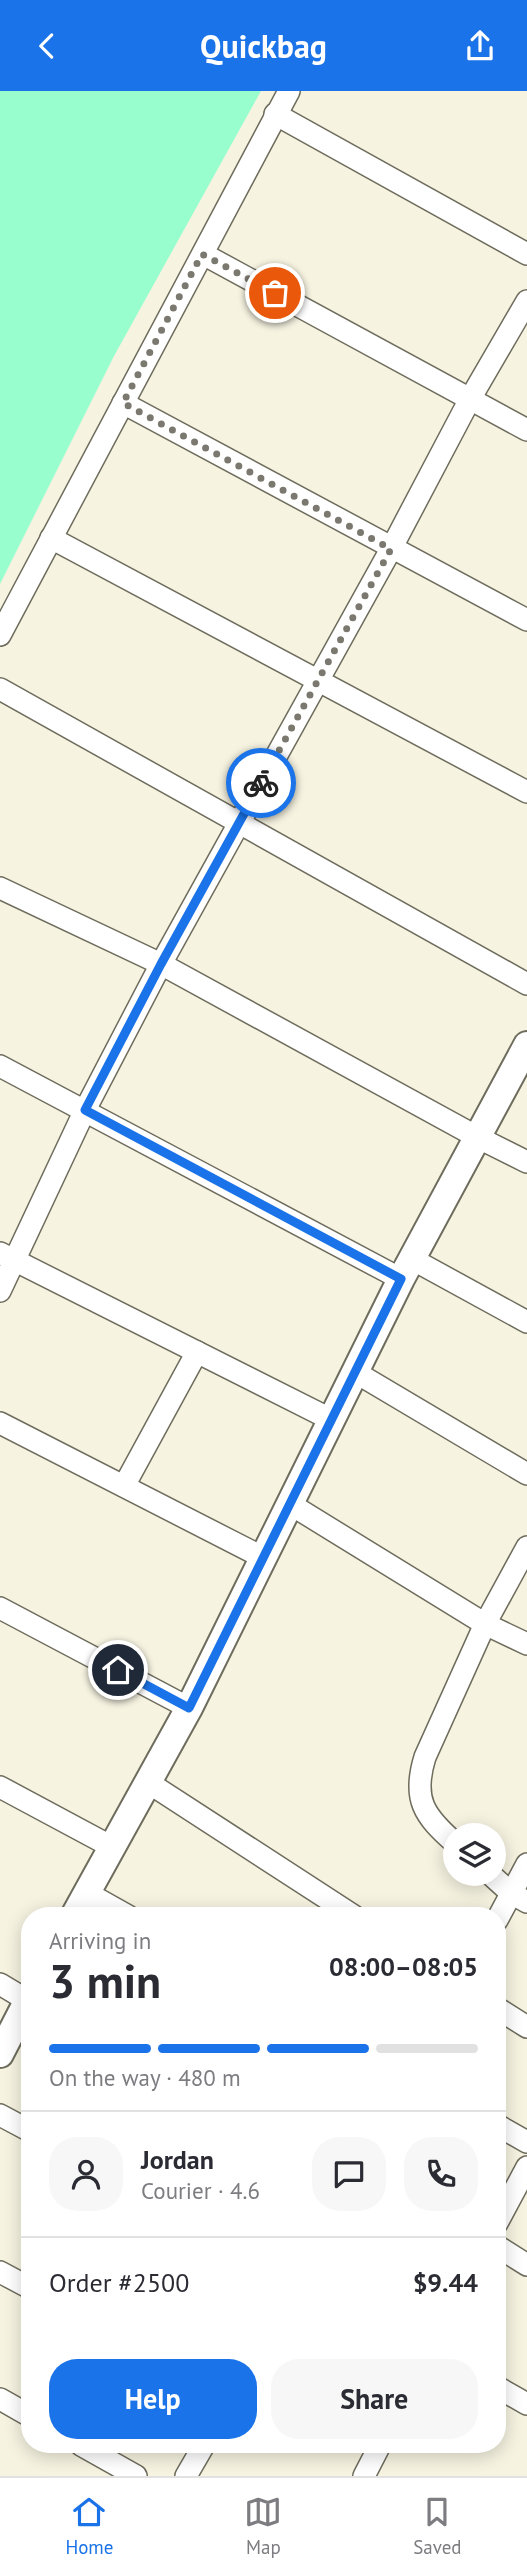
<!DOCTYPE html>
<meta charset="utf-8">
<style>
:root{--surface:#fff;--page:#f7f7f7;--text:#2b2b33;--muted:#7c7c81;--line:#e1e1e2;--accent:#1a73e8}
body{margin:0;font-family:"PT Sans",sans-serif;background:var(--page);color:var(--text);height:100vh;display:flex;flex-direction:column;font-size:26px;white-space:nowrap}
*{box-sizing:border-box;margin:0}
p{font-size:23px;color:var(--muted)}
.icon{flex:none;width:38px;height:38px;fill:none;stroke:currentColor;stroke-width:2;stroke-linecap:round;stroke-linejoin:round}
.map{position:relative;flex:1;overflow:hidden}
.drawer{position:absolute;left:21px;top:1816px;width:485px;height:546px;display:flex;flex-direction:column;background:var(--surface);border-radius:28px;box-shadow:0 4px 18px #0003}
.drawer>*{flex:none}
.controls{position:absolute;left:443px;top:1732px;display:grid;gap:14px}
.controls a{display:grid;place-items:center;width:63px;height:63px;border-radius:50%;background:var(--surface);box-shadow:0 4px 18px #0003;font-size:35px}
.pin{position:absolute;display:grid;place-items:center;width:60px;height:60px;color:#fff;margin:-30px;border:4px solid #fff;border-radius:50%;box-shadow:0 2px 7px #0007}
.courier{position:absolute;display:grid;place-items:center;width:70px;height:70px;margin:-35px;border:5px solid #1a73e8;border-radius:50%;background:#fff;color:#222;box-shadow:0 2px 9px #0007}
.summary em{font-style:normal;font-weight:700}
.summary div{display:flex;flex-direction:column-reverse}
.summary{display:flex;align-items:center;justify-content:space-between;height:119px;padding:0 28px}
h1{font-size:46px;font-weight:700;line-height:52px}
.bar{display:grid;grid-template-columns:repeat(4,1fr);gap:10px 7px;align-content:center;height:84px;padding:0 28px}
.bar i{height:9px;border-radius:5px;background:var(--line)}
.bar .current{background:var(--accent)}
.bar p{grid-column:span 4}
.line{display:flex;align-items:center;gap:18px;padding:0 28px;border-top:2px solid var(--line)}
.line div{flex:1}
.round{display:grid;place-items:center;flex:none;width:74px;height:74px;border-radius:28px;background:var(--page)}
.cta{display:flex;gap:14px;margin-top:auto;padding:14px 28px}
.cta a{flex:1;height:80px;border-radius:28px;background:var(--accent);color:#fff;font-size:28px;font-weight:700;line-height:80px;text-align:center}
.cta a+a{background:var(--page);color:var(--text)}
header{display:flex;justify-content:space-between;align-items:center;height:91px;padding:0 28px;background:var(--accent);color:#fff;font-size:32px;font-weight:700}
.tabs{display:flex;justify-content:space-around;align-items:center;height:98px;border-top:2px solid var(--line);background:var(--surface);font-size:19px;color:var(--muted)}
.tabs a{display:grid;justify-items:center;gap:4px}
.tabs .current{color:var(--accent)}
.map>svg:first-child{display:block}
.green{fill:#98fecd}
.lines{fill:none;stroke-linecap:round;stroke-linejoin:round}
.minor-casing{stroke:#6e6c5c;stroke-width:24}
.tertiary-casing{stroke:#6e6c5c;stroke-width:30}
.minor{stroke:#fff;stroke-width:21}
.tertiary{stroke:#fff;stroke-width:26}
.done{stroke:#7b796f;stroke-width:7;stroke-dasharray:0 12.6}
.route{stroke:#1a73e8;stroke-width:9}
</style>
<header><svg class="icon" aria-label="back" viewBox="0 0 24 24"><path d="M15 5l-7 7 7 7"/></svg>Quickbag<svg class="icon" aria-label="share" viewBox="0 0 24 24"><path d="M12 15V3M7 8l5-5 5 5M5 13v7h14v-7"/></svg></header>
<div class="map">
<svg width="527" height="2385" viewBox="0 0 527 2385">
<rect width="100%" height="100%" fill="#f6f3e1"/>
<!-- green -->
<polygon class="green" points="0,0 261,0 114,265 0,493"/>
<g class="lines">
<defs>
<g id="minor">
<polyline points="275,23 527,163"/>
<polyline points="203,163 527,339"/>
<polyline points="123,312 527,529"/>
<polyline points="51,447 527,701"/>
<polyline points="0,544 289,0"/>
<polyline points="0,598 527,893"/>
<polyline points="0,797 161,873 479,1047 527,1071"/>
<polyline points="0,975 401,1188"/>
<polyline points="0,1162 332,1329"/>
<polyline points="412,1168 527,1231"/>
<polyline points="0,1200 85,1019 161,873 391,458 470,308 527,210"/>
<polyline points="355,1281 527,1383"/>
<polyline points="0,1332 264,1467"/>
<polyline points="124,1395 197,1261"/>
<polyline points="290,1413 485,1533 527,1553"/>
<polyline points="0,1517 189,1617"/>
<polyline points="149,1692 354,1825"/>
<polyline points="0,1696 112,1756"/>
<path d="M 455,1752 C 424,1725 412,1708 425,1666 L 485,1533 L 527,1456"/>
<polyline points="490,1783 511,1802 527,1811"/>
<polyline points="87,1802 128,1825"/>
<polyline points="497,1829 527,1773"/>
<polyline points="0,1893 30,1911"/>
<polyline points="497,1917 527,1936"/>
<polyline points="0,2024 30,2040"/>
<polyline points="497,2034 527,2051"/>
<polyline points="497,2132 527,2076"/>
<polyline points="497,2155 527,2174"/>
<polyline points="0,2181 30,2197"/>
<polyline points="497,2296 527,2313"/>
<polyline points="0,2308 30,2325"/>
<polyline points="81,2354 136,2385"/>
<polyline points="186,2385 204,2354"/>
<polyline points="364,2385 380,2354"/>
</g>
<g id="tertiary">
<polyline points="74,1825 189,1617 401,1188 527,954"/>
<polyline points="0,1963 30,1905"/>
</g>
</defs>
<!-- minor casing -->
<use href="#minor" class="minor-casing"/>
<!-- tertiary casing -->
<use href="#tertiary" class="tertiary-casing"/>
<!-- minor -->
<use href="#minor" class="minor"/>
<!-- tertiary -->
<use href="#tertiary" class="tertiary"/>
</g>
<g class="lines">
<!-- done -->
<polyline class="done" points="261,692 391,458 123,312 202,163 275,202"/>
<!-- route -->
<polyline class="route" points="118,1579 189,1617 401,1188 85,1019 161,873 261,692"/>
</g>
</svg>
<div class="controls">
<a><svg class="icon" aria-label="layers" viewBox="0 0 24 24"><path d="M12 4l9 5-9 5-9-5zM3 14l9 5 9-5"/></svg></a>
</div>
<div class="pin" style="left:275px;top:202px;background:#ea580c"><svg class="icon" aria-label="bag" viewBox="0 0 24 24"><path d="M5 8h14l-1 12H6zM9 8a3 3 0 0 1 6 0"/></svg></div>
<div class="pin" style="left:118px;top:1579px;background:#1f2937"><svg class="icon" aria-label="home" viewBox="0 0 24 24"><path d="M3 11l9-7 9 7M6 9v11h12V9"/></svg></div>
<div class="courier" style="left:261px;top:692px"><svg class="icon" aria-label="bike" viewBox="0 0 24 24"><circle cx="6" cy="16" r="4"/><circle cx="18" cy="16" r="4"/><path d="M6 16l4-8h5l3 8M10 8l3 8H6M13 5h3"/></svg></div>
<section class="drawer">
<div class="summary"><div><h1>3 min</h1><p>Arriving in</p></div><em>08:00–08:05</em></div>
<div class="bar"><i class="current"></i><i class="current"></i><i class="current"></i><i></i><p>On the way · 480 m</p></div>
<div class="line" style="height:126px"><a class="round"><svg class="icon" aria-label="person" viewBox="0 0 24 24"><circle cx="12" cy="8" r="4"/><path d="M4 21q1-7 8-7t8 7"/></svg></a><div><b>Jordan</b><p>Courier · 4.6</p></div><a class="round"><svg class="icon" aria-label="chat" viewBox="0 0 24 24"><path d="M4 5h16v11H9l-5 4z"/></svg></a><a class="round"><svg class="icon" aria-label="phone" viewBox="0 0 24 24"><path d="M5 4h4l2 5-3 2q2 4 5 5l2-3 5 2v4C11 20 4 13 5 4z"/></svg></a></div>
<div class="line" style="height:91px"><div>Order #2500</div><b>$9.44</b></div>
<div class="cta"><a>Help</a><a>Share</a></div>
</section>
</div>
<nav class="tabs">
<a class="current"><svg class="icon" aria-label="home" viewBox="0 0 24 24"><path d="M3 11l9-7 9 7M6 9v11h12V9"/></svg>Home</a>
<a><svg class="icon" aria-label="map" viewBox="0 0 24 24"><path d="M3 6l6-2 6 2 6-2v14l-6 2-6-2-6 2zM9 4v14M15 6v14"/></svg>Map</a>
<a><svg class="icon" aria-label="saved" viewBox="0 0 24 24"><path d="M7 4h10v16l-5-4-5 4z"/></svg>Saved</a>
</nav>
